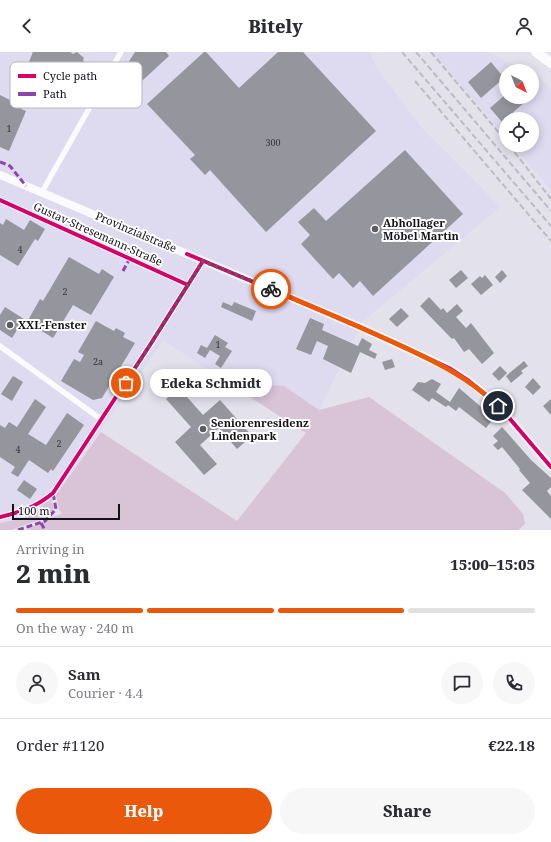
<!DOCTYPE html>
<meta charset="utf-8">
<style>
:root{--surface:#fff;--page:#f7f7f7;--text:#2b2b33;--muted:#7c7c81;--line:#e1e1e2;--accent:#ea580c}
body{margin:0;font-family:"Noto Serif",serif;background:var(--page);color:var(--text);height:100vh;display:flex;flex-direction:column;font-size:15px;white-space:nowrap}
*{box-sizing:border-box;margin:0}
p{font-size:13px;color:var(--muted)}
.icon{flex:none;width:22px;height:22px;fill:none;stroke:currentColor;stroke-width:2;stroke-linecap:round;stroke-linejoin:round}
.map{position:relative;height:478px;overflow:hidden}
.side{display:flex;flex-direction:column;background:var(--surface);flex:1}
.side>*{flex:none}
.needle{width:26px;rotate:138deg}
.buttons{position:absolute;left:499px;top:12px;display:grid;gap:8px}
.buttons a{display:grid;place-items:center;width:40px;height:40px;border-radius:50%;background:var(--surface);box-shadow:0 2px 10px #0003;font-size:20px}
.scale{position:absolute;left:12px;bottom:10px;width:108px;box-sizing:border-box;padding-left:4px;border:2px solid #141219;border-top:0;font-size:11px;line-height:14px;white-space:nowrap;color:#141219;-webkit-text-stroke:3px #fff;paint-order:stroke}
.pin{position:absolute;display:grid;place-items:center;width:34px;height:34px;color:#fff;margin:-17px;border:2px solid #fff;border-radius:50%;box-shadow:0 1px 4px #0007}
.courier{position:absolute;display:grid;place-items:center;width:40px;height:40px;margin:-20px;border:3px solid #ea580c;border-radius:50%;background:#fff;color:#222;box-shadow:0 1px 5px #0007}
.bubble{position:absolute;height:28px;border-radius:14px;background:var(--surface);box-shadow:0 2px 10px #0003;font-size:13px;font-weight:800;line-height:28px;text-align:center}
.summary em{font-style:normal;font-weight:800}
.summary div{display:flex;flex-direction:column-reverse}
.summary{display:flex;align-items:center;justify-content:space-between;height:68px;padding:0 16px}
h1{font-size:26px;font-weight:800;line-height:30px}
.bar{display:grid;grid-template-columns:repeat(4,1fr);gap:6px 4px;align-content:center;height:48px;padding:0 16px}
.bar i{height:5px;border-radius:3px;background:var(--line)}
.bar .active{background:var(--accent)}
.bar p{grid-column:span 4}
.line{display:flex;align-items:center;gap:10px;padding:0 16px;border-top:1px solid var(--line)}
.line div{flex:1}
.round{display:grid;place-items:center;flex:none;width:42px;height:42px;border-radius:21px;background:var(--page)}
.action{display:flex;gap:8px;margin-top:auto;padding:8px 16px}
.action a{flex:1;height:46px;border-radius:24px;background:var(--accent);color:#fff;font-size:16px;font-weight:800;line-height:46px;text-align:center}
.action a+a{background:var(--page);color:var(--text)}
header{display:flex;justify-content:space-between;align-items:center;height:52px;padding:0 16px;background:var(--surface);font-size:18px;font-weight:800}
.map>svg:first-child{display:block}
.built{fill:#dedaef}
.green{fill:#d8c3d7}
.building{fill:#95959d}
.lines{fill:none;stroke-linecap:round;stroke-linejoin:round}
.street{stroke:#fbfafc;stroke-width:5.5}
.secondary{stroke:#fbfafc;stroke-width:8}
.highway{stroke:#fbfafc;stroke-width:10}
.rail{stroke:#bcbbbe;stroke-width:2;stroke-dasharray:6 3;stroke-linecap:butt}
.quiet{stroke:#8e44ad;stroke-width:3;stroke-dasharray:6 3;stroke-linecap:butt}
.cycleway-casing{stroke:#fff;stroke-width:6}
.cycleway{stroke:#d6006c;stroke-width:4}
.done{stroke:#5c5a63;stroke-width:4;stroke-dasharray:0 7.2}
.route{stroke:#ea580c;stroke-width:5}
.poi-dot{fill:#5c5a63;stroke:#fff;stroke-width:1.5}
.labels{text-anchor:middle;stroke-width:4;stroke-linejoin:round;paint-order:stroke}
.number-label{font-size:9px;fill:#34333a}
.poi-label{font-size:11px;font-weight:bold;fill:#141219;stroke:#fff;text-anchor:start}
.street-label{font-size:11px;fill:#141219;stroke:#fff}
.key{fill:#fff;stroke:#b8b8ba;stroke-width:1}
.key-label{font-size:11px;fill:#141219}
</style>
<header><svg class="icon" aria-label="back" viewBox="0 0 24 24"><path d="M15 5l-7 7 7 7"/></svg>Bitely<svg class="icon" aria-label="person" viewBox="0 0 24 24"><circle cx="12" cy="8" r="4"/><path d="M4 21q1-7 8-7t8 7"/></svg></header>
<div class="map">
<svg width="551" height="478" viewBox="0 0 551 478">
<rect width="100%" height="100%" fill="#e3e1ec"/>
<!-- built -->
<g class="built">
<polygon points="0,0 370,0 376,15 421,75 500,155 361,271 319,358 284,334 228,331 163,288 56,443 25,466 0,471"/>
<polygon points="433,0 487,0 527,19 506,19 506,45 532,45 532,21 539,24 551,38 551,138 512,93 532,93 532,67 506,67 506,86"/>
</g>
<!-- green -->
<g class="green">
<polygon points="228,331 284,334 319,358 369,345 505,441 523,462 525,472 518,478 26,478 62,461 59,458 56,443 101,380 237,469 306,381"/>
<polygon points="51,447 54,456 45,466 11,478 0,478 0,471 25,466"/>
</g>
<!-- building -->
<g class="building">
<polygon points="33,0 70,0 73,2 77,0 84,6 83,8 88,15 76,24 73,31 68,29 66,31 63,27 53,22 47,23 48,18 37,19 38,16 28,12"/>
<polygon points="135,0 166,0 169,4 131,39 120,27 120,23"/>
<polygon points="204,0 206,0 239,36 278,0 303,0 376,79 266,180 210,118 205,123 190,107 195,103 147,52"/>
<polygon points="491,10 504,26 481,46 468,30"/>
<polygon points="506,42 506,45 520,45 525,50 502,70 490,56"/>
<polygon points="0,43 22,54 21,57 26,59 9,99 0,95"/>
<polygon points="405,98 463,162 373,244 360,229 353,236 339,221 333,227 301,192 310,183 298,170 314,156 326,169"/>
<polygon points="6,167 24,178 30,168 45,177 38,189 35,187 18,214 0,203 0,171 3,173"/>
<polygon points="69,205 99,222 102,217 114,225 91,263 73,253 53,286 27,270 40,247 43,249"/>
<polygon points="461,218 468,226 456,236 449,228"/>
<polygon points="502,218 507,224 500,231 495,225"/>
<polygon points="485,223 493,233 481,243 471,232 480,224 482,226"/>
<polygon points="429,245 441,258 443,256 447,261 457,252 463,259 456,265 466,276 471,271 494,301 482,312 469,297 464,300 454,286 452,287 420,254"/>
<polygon points="223,250 232,254 234,250 256,259 252,269 221,255"/>
<polygon points="5,255 24,267 12,286 0,278 0,263"/>
<polygon points="401,256 409,264 397,275 389,267"/>
<polygon points="310,266 324,272 322,278 358,294 362,286 372,292 369,298 377,302 375,307 360,300 351,321 323,307 328,294 317,289 311,303 296,297"/>
<polygon points="96,269 114,279 116,276 125,281 123,285 135,291 102,346 93,348 61,329 74,307 80,310 84,303 78,300"/>
<polygon points="215,283 228,291 225,295 232,299 221,316 215,312 220,304 210,298 205,306 197,301 201,293 207,296"/>
<polygon points="392,307 395,315 385,318 382,310"/>
<polygon points="524,309 528,314 521,319 523,321 511,331 506,324"/>
<polygon points="500,314 507,321 499,329 492,322"/>
<polygon points="13,324 23,330 12,349 1,342"/>
<polygon points="533,326 541,335 533,343 525,335"/>
<polygon points="432,327 441,332 436,340 450,350 459,336 494,366 486,376 459,355 456,359 448,353 446,355 432,346 429,350 412,338 418,330 425,331"/>
<polygon points="179,336 203,363 220,348 252,384 237,397 219,376 200,393 217,412 204,423 175,390 191,375 166,347"/>
<polygon points="35,347 46,355 28,382 46,393 67,361 84,373 53,419 51,417 48,421 29,408 18,425 11,421 15,415 0,405 0,373 5,376 9,370 17,375"/>
<polygon points="551,347 551,363 543,354"/>
<polygon points="502,375 531,408 551,426 551,435 547,439 551,444 551,467 522,438 530,431 519,418 520,417 502,395 498,398 493,393 498,389 493,384"/>
<polygon points="24,428 37,437 30,447 17,438"/>
</g>
<g class="lines">
<!-- street -->
<g class="street">
<polyline points="42,140 121,0"/>
<polyline points="0,148 188,233"/>
<polyline points="0,294 102,368"/>
<path d="M 0,465 C 21,460 36,455 53,441 L 150,293 L 203,209"/>
</g>
<!-- secondary -->
<polyline class="secondary" points="0,123 360,275 449,316 469,329 499,354 551,415"/>
<!-- highway -->
<polyline class="highway" points="536,0 551,11"/>
<!-- rail -->
<g class="rail">
<polyline points="402,0 551,174"/>
<polyline points="416,0 551,159"/>
<polyline points="431,0 506,89"/>
<polyline points="415,29 551,189"/>
<polyline points="509,93 551,147"/>
</g>
<!-- quiet -->
<g class="quiet">
<polyline points="0,110 10,114 26,134"/>
<polyline points="123,219 130,206"/>
<polyline points="41,471 45,478"/>
<polyline points="18,478 45,469 56,457 53,441"/>
</g>
<defs>
<g id="cycleway">
<polyline points="0,148 188,233"/>
<polyline points="187,202 360,275 449,316 469,329 499,354 551,415"/>
<path d="M 0,465 C 21,460 36,455 53,441 L 150,293 L 203,209"/>
</g>
</defs>
<!-- cycleway casing -->
<use href="#cycleway" class="cycleway-casing"/>
<!-- cycleway -->
<use href="#cycleway" class="cycleway"/>
</g>
<g class="lines">
<!-- done -->
<polyline class="done" points="126,331 203,209 271,237"/>
<!-- route -->
<path class="route" d="M 271,237 C 313,255 354,272 395,291 C 434,309 467,324 498,354"/>
</g>
<!-- markers -->
<g class="poi-dot">
<circle cx="375" cy="177" r="4"/>
<circle cx="10" cy="273" r="4"/>
<circle cx="203" cy="377" r="4"/>
</g>
<g class="labels">
<!-- number labels -->
<g class="number-label">
<text x="9" y="80">1</text>
<text x="273" y="94">300</text>
<text x="20" y="201">4</text>
<text x="65" y="243">2</text>
<text x="218" y="296">1</text>
<text x="98" y="313">2a</text>
<text x="59" y="395">2</text>
<text x="18" y="401">4</text>
</g>
<!-- poi labels -->
<g class="poi-label">
<text x="383" y="175">Abhollager<tspan x="383" dy="13">Möbel Martin</tspan></text>
<text x="18" y="277">XXL-Fenster</text>
<text x="211" y="375">Seniorenresidenz<tspan x="211" dy="13">Lindenpark</tspan></text>
</g>
<!-- street labels -->
<g class="street-label">
<text transform="translate(136 180) rotate(23)" y="4">Provinzialstraße</text>
<text transform="translate(98 182) rotate(24)" y="4">Gustav-Stresemann-Straße</text>
</g>
</g>
<!-- legend -->
<rect x="10" y="10" width="132" height="46" rx="6" class="key"/>
<rect x="18" y="22" width="18" height="4" fill="#d6006c"/>
<rect x="18" y="40" width="18" height="4" fill="#8e44ad"/>
<g class="key-label">
<text x="43" y="28">Cycle path</text>
<text x="43" y="46">Path</text>
</g>
</svg>
<div class="buttons">
<a><svg class="needle" viewBox="-14 -14 28 28"><path d="M0-13l5 13h-10z" fill="#e53935"/><path d="M0 13l5-13h-10z" fill="#7c7c81"/></svg></a>
<a><svg class="icon" aria-label="locate" viewBox="0 0 24 24"><circle cx="12" cy="12" r="6"/><path d="M12 2v4M12 18v4M2 12h4M18 12h4"/></svg></a>
</div>
<div class="scale">100 m</div>
<div class="pin" style="left:126px;top:331px;background:#ea580c"><svg class="icon" aria-label="bag" viewBox="0 0 24 24"><path d="M5 8h14l-1 12H6zM9 8a3 3 0 0 1 6 0"/></svg></div>
<div class="pin" style="left:498px;top:354px;background:#1f2937"><svg class="icon" aria-label="home" viewBox="0 0 24 24"><path d="M3 11l9-7 9 7M6 9v11h12V9"/></svg></div>
<div class="courier" style="left:271px;top:237px"><svg class="icon" aria-label="bike" viewBox="0 0 24 24"><circle cx="6" cy="16" r="4"/><circle cx="18" cy="16" r="4"/><path d="M6 16l4-8h5l3 8M10 8l3 8H6M13 5h3"/></svg></div>
<div class="bubble" style="left:150px;top:317px;width:122px">Edeka Schmidt</div>
</div>
<section class="side">
<div class="summary"><div><h1>2 min</h1><p>Arriving in</p></div><em>15:00–15:05</em></div>
<div class="bar"><i class="active"></i><i class="active"></i><i class="active"></i><i></i><p>On the way · 240 m</p></div>
<div class="line" style="height:72px"><a class="round"><svg class="icon" aria-label="person" viewBox="0 0 24 24"><circle cx="12" cy="8" r="4"/><path d="M4 21q1-7 8-7t8 7"/></svg></a><div><b>Sam</b><p>Courier · 4.4</p></div><a class="round"><svg class="icon" aria-label="chat" viewBox="0 0 24 24"><path d="M4 5h16v11H9l-5 4z"/></svg></a><a class="round"><svg class="icon" aria-label="phone" viewBox="0 0 24 24"><path d="M5 4h4l2 5-3 2q2 4 5 5l2-3 5 2v4C11 20 4 13 5 4z"/></svg></a></div>
<div class="line" style="height:52px"><div>Order #1120</div><b>€22.18</b></div>
<div class="action"><a>Help</a><a>Share</a></div>
</section>
